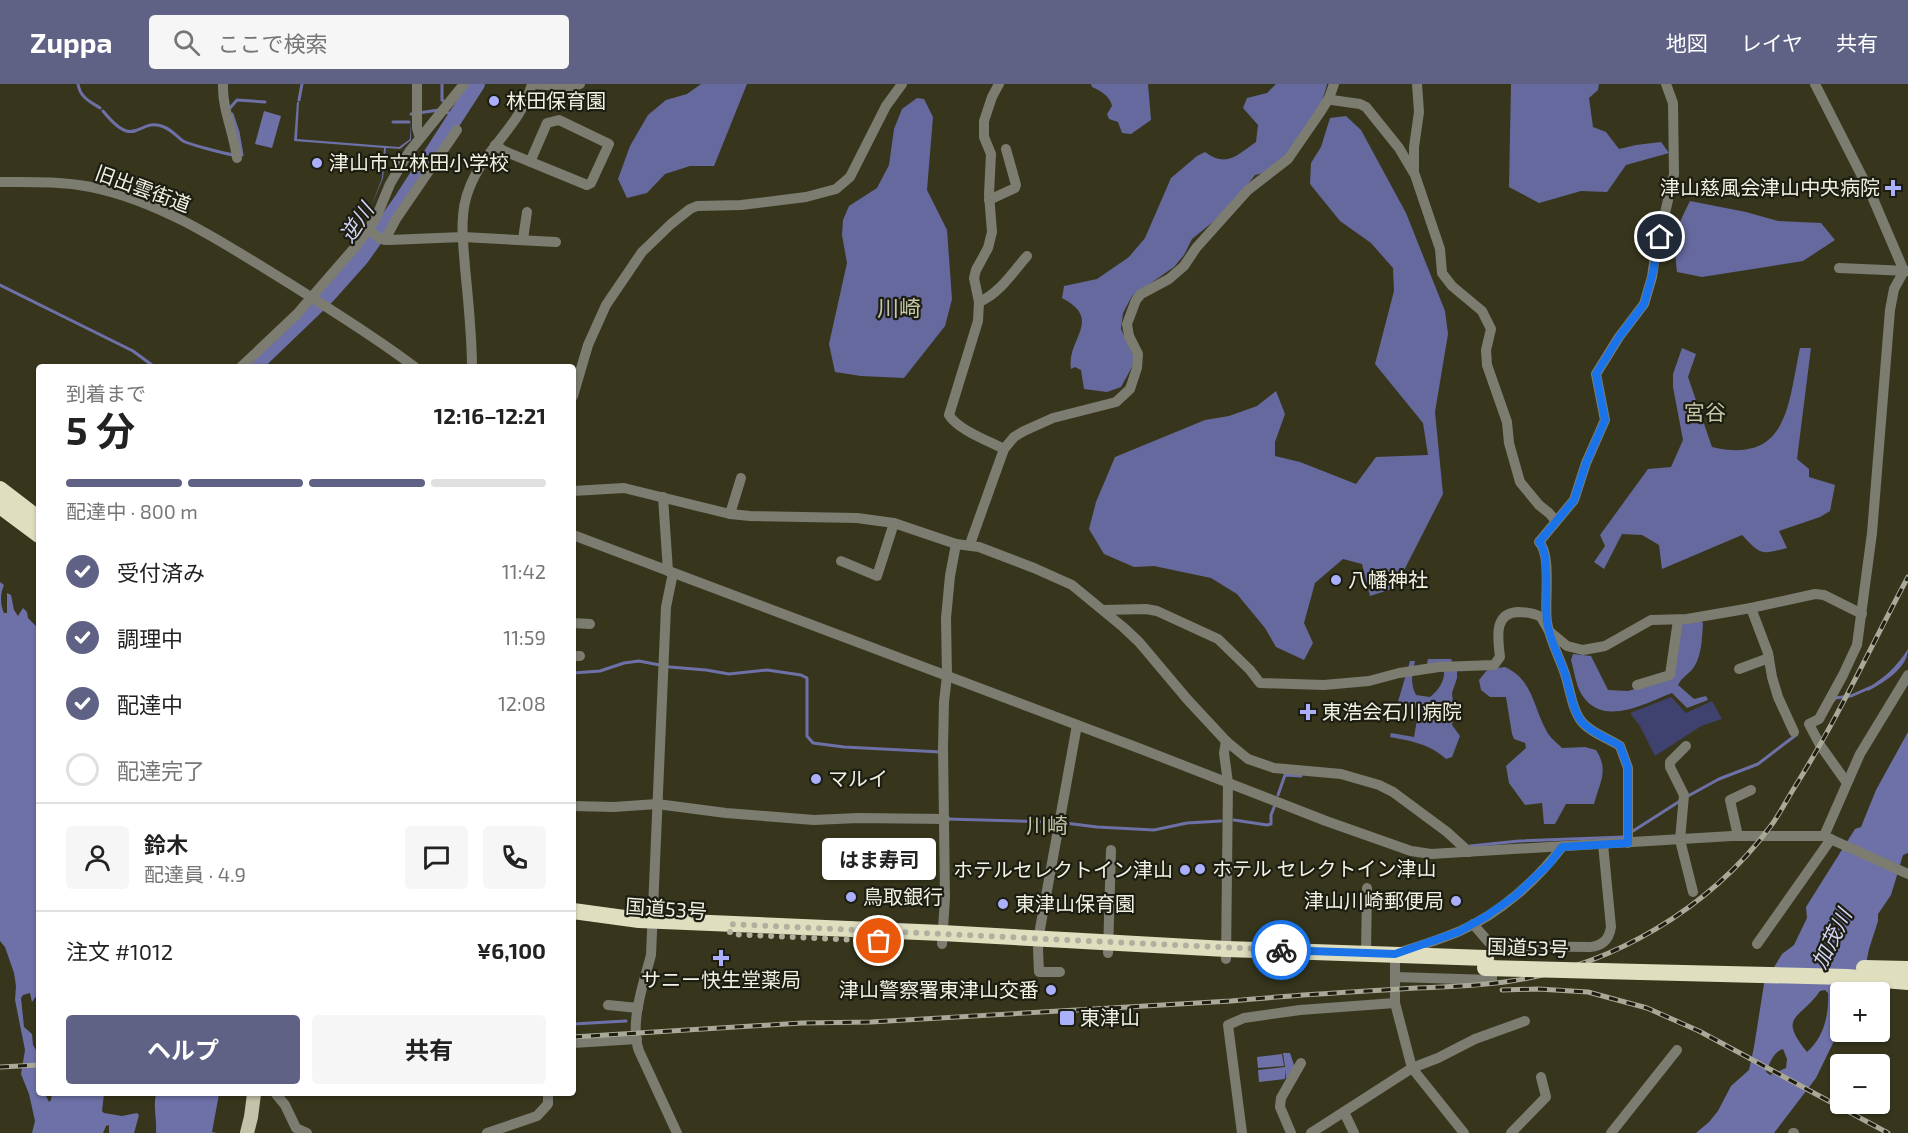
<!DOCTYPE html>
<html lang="ja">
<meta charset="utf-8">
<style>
:root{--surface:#fff;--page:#f6f6f6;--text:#222;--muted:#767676;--line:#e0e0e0;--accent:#5f6284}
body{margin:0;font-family:"Exo 2","Noto Sans JP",sans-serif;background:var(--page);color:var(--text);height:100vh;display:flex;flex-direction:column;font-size:22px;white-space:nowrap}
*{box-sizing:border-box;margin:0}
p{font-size:20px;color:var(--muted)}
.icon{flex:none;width:33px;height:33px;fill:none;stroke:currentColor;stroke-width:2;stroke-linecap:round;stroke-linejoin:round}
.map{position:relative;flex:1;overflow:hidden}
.panel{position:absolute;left:36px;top:280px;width:540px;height:732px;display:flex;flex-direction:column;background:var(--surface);border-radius:6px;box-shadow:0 2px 4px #0004}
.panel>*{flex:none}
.controls{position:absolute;left:1830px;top:898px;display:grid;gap:12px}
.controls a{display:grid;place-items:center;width:60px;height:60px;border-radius:6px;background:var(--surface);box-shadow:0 2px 4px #0004;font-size:30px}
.pin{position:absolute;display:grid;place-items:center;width:51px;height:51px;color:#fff;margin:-26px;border:3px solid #fff;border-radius:50%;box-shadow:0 2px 6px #0007}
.courier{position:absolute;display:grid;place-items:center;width:60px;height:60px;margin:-30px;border:4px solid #1a73e8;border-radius:50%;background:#fff;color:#222;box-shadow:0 2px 8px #0007}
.bubble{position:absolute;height:42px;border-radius:6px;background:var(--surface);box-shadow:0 2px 4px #0004;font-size:20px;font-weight:700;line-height:42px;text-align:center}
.head em{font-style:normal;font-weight:700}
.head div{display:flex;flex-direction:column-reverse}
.head{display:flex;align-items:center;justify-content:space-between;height:102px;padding:0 30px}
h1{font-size:39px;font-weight:700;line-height:45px}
.bar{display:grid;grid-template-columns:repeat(4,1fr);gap:9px 6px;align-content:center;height:72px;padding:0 30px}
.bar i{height:8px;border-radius:4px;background:var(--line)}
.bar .selected{background:var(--accent)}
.bar p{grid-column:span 4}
.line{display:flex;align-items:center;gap:15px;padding:0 30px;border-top:2px solid var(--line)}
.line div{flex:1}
.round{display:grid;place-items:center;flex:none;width:63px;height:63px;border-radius:6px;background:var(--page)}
ol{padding:0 30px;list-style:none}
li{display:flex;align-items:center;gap:18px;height:66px}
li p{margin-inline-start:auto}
li .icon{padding:6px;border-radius:50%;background:var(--accent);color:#fff;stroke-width:4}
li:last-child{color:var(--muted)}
li i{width:33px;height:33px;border:3px solid var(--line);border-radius:50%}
.action{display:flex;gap:12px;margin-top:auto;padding:12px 30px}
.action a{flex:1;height:69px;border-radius:6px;background:var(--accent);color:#fff;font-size:24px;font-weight:700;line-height:69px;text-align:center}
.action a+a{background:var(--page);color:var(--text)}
header{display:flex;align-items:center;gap:36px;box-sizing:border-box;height:84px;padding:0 30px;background:var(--accent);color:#fff}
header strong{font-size:28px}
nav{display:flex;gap:33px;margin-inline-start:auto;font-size:21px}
.search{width:420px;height:54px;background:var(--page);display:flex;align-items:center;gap:15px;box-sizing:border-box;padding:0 21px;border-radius:6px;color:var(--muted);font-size:22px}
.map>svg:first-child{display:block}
.green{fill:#3f416f}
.forest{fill:#65699e}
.water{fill:#6d71a7;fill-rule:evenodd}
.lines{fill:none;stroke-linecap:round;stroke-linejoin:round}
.stream{stroke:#6d71a7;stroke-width:3}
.river{stroke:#6d71a7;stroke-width:16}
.minor{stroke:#7c7c70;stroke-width:10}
.major{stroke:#c3c3a9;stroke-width:14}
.highway{stroke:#dfdfc0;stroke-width:16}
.rail-casing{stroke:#aaa997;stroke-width:5}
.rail{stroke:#1d1d12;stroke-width:3;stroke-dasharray:9;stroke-linecap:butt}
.highway-bridge{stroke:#dfdfc0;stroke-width:16}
.done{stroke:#b1b09e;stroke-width:6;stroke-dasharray:0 10.8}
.route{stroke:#1a73e8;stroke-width:8}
.poi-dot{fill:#aab0fc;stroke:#1d1d12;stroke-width:2}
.labels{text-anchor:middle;stroke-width:4.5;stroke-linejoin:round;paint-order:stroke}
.poi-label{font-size:20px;fill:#f2f2e3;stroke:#1d1d12;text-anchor:start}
.street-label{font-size:20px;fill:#f2f2e3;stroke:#1d1d12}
.water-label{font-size:21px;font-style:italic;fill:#d0d4f4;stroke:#1d1d12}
.neighbourhood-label{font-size:21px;fill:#c5c5a7;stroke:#1d1d12}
.quarter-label{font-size:22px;fill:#c5c5a7;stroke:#1d1d12}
</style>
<header>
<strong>Zuppa</strong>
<div class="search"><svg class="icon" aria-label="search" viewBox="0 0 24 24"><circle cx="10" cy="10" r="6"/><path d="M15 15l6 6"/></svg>ここで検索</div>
<nav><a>地図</a><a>レイヤ</a><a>共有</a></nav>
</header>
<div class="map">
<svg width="1908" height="1049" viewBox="0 0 1908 1049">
<rect width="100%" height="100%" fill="#37361d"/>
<!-- green -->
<polygon class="green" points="1671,613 1686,629 1712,617 1722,635 1701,642 1655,672 1640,642 1630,629"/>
<!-- forest -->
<g class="forest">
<polygon points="701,0 747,0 714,82 690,82 665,90 647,109 627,114 618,95 630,62 648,31 666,16 687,10"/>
<path d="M 1091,0 L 1148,0 L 1151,36 L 1131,50 L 1122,49 L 1118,38 L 1109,35 L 1107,30 L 1112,22 C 1110,12 1101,7 1092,3 Z"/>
<path d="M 1276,0 L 1327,0 C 1321,30 1287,87 1255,91 L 1231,123 L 1192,155 L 1184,171 L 1174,183 L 1132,212 L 1123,229 L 1121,245 L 1134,273 L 1132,283 L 1121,303 L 1107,308 L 1084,305 L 1081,286 L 1075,283 L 1071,285 C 1066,255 1104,236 1062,214 L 1064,202 L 1097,195 L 1129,173 L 1145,154 L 1171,94 L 1197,72 L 1205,68 C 1227,84 1237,71 1256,58 L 1258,41 L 1243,24 L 1247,14 L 1267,9 Z"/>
<polygon points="1511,0 1599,0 1598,6 1589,14 1593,43 1606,48 1619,65 1636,61 1661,58 1669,69 1626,81 1607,108 1581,107 1539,119 1509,103"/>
<polygon points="917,14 924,15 933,33 927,106 947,146 952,215 945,242 904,294 861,292 835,288 829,260 847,179 842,151 843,136 849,122 877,104 889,81 894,45 902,25"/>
<polygon points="1346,32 1361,46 1406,129 1445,227 1448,250 1435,328 1443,410 1395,504 1370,512 1362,480 1343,475 1315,499 1304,539 1313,559 1304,576 1276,563 1265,544 1237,510 1211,494 1154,482 1134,483 1104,470 1089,445 1096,418 1115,373 1205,336 1229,332 1257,322 1276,307 1285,330 1275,358 1275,372 1300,378 1356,400 1376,373 1428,371 1423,339 1375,280 1394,207 1393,184 1371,159 1340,137 1310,100 1311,79 1321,63 1330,34"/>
<path d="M 1690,117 L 1746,128 L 1778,137 L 1821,139 L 1835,156 L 1803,177 L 1702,193 L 1677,188 C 1673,153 1674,149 1690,117 Z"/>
<path d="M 1682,264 L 1696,270 L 1688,293 L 1712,363 C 1789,381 1788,319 1800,264 L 1811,264 L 1797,375 L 1809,385 L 1809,393 L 1835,401 L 1830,427 L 1820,433 L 1779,447 L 1787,464 C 1760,471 1761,471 1742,451 L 1662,485 L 1659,461 L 1642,451 L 1622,450 L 1604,485 L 1594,478 L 1605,462 L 1600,451 L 1648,385 L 1671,383 L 1683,356 L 1673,303 L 1673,290 Z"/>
<path d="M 1700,536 L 1703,539 C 1702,553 1702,571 1694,583 C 1689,590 1682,593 1678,601 L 1694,615 L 1706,612 L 1708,616 L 1687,624 L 1672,609 C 1646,619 1603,644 1582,611 C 1576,602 1574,586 1571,576 L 1573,570 L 1591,572 L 1608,606 L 1628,607 L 1673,594 L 1681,538 Z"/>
<path d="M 1428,575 L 1451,575 L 1457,587 L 1457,594 L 1452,609 L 1454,629 L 1452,641 L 1460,652 L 1452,673 L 1446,675 C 1430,660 1411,657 1390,653 L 1391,649 L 1414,653 L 1419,624 L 1397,621 L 1410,577 L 1415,577 C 1412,590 1410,599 1416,611 L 1430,613 C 1438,607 1445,597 1444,587 L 1432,587 L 1427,579 Z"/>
<path d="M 1505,583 C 1533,596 1533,622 1546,646 C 1549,653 1557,659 1562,664 L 1585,663 L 1596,666 C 1609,686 1600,698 1594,720 L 1566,720 L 1555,740 L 1544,740 L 1542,719 L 1525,721 L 1509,699 L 1506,682 L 1526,664 L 1525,659 L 1514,655 L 1512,650 L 1506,613 L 1490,613 L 1481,606 L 1479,596 L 1488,585 Z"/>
</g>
<!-- water -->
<g class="water">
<polygon points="297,18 299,18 297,55 399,63 410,55 411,38 411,56 400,65 386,64 383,94 371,123 382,94 384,64 294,57"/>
<polygon points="264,27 281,32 272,64 255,60"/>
<path d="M 0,498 L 4,501 C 0,509 0,521 4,529 L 7,529 L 7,509 L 11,511 L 14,526 L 18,532 L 23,524 L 27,528 L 28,534 L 39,545 L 39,908 L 32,918 L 30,909 L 23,911 L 21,914 L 24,943 L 32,950 L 33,961 L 37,968 L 39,985 L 39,1010 L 45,1010 L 49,1018 L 51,1016 L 52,1010 L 104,1010 L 102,1027 L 104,1029 L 122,1032 L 137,1029 L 139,1031 L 134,1049 L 109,1049 L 109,1041 L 106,1042 L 103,1049 L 32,1049 L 35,1037 L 29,1010 L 21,990 L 25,966 L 15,916 L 16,902 L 14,889 L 5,863 L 0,857 Z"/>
<path d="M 1908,565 C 1908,584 1883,599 1868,607 L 1867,604 C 1885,594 1897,582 1908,565 Z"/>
<path d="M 1908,648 L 1908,769 L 1903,771 L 1891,811 L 1878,830 L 1878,837 L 1869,865 L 1860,909 L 1840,909 L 1840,948 L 1843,948 L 1833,959 L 1816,994 L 1774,1049 L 1696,1049 L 1709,1038 L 1718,1027 L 1731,1002 L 1749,986 L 1754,963 L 1764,900 L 1782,870 L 1794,861 L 1807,834 L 1806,823 L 1855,745 L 1861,743 L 1876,706 ZM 1825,906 L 1828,909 C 1829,931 1824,953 1807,968 C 1777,931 1800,936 1820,907 ZM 1783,965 L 1787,975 L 1786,984 L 1770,991 L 1766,988 C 1770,979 1773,968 1783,965 Z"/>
<polygon points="1283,969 1290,969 1295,984 1286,995 1285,985 1285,995 1259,998 1258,986 1285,983"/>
<polygon points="1282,970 1284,982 1258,984 1257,973"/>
<path d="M 156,1010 L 219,1010 L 212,1048 L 217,1049 L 156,1049 C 157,1035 153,1023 156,1010 Z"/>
</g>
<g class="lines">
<!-- stream -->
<g class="stream">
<path d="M 78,0 C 80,13 89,17 100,24"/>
<polyline points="442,0 442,16 445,18"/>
<polyline points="299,16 302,0"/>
<polyline points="230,24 237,16 265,18"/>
<path d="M 103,27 C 137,69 137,32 164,43 C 172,46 177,53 183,57 C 191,61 223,69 233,71"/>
<polyline points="447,28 456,35"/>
<polyline points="232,30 238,48 242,71"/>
<polyline points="411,30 439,26"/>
<polyline points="393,38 409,38"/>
<polyline points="389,133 390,133"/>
<polyline points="0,201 133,267 156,284"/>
<polyline points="573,589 600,587 624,579 639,577 670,583 706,586 729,590 767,586 801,591 807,594 807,652 813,659 844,663 941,668"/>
<polyline points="1834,616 1835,614 1851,612 1869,604"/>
<polyline points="1278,711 1285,691 1301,692"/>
<polyline points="1688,712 1719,695 1758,680 1796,651"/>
<polyline points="947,735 1051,738"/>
<polyline points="1234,736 1267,741 1271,740 1271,731 1275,721"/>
<polyline points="1065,739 1097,743 1154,746 1187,739 1221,737"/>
<polyline points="1633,747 1680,717"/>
<polyline points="1470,762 1519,757 1624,753"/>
<polyline points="573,940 626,937"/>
</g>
<!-- river -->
<polyline class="river" points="252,284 328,211 361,174 402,116 477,0"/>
<!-- minor -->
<g class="minor">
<path d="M 223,0 C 222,25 234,49 237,74"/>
<polyline points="417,0 417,44 420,54"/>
<polyline points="534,0 571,3 580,0"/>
<path d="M 999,0 L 992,13 L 984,37 L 984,53 L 991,70 L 989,110 L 992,148 L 988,164 L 976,186 L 974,194 L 979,218 L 978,237 L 949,331 C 958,346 989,357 1004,365"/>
<polyline points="1815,0 1871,110 1904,187"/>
<polyline points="1329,14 1332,16 1360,20 1366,23 1399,64 1415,91 1440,165 1442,189 1452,202 1482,227 1491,245 1486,266 1487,281 1507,338 1509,359 1520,398 1539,421 1549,429 1556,437"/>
<polyline points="495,61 504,67 587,101 591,99 609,60 559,36 547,39 530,78"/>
<polyline points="1414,86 1414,63 1419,28 1417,0"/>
<path d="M 0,98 C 30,98 61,97 91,103 C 165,118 231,164 295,203 C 336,229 377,254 416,284"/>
<polyline points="989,116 1015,104 1016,101 1006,65"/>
<polyline points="369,146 381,155 389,156 463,153 556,158"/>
<polyline points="523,155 527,128"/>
<polyline points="385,156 396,135 457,46"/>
<polyline points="1839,184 1908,187"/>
<path d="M 979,218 C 999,210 1013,188 1027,172"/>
<polyline points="240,284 297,230 356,162 376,134 390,100 409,68 464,0"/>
<path d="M 472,284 C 472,250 468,216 465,183 C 463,157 459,130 469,105 C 484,64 520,44 532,0"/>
<polyline points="573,312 588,261 606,221 642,168 671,140 690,125 697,122 741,121 806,113 836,105 850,93 886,22 902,0"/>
<polyline points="573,407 624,404 730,430 750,432 857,434 894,439 956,460 979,463 1034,484 1072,501 1123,543 1139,558 1187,615 1226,657 1248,675 1274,684 1341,690 1379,701 1393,708 1447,748 1469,768"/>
<polyline points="663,413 668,487"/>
<polyline points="730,430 741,394"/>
<polyline points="573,451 1141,665 1326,737 1411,767 1431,770 1732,752 1824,752 1860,670 1908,591"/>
<polyline points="970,460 1004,365 1014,353 1024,347 1053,334 1116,318 1130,305 1137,284 1138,270 1129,252 1127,240 1136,216 1141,210 1169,195 1184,182 1196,164 1248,106 1288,75 1319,30 1329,14 1334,0"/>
<polyline points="841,477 877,492 894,439"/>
<path d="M 673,489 L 666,523 L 651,871 C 644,898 629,939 639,967 L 677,1049"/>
<polyline points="1751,524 1815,510 1824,511 1862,530"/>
<path d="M 1103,526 L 1146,525 L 1157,527 L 1218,555 L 1250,586 L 1260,599 L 1324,601 L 1369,597 L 1399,589 L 1439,583 L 1494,581 L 1500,573 C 1498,555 1493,529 1518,528 C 1526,528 1534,529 1541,533 L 1549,547 L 1567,562 L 1583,566 L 1605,562 L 1651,536 L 1687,535 L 1751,524 L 1768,569 L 1772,593 L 1778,613 L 1794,648"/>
<polyline points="573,539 590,540"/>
<polyline points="573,572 580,572"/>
<polyline points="1739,585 1769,574"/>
<polyline points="1637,601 1670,591 1678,536"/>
<polyline points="1686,662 1670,678 1670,683 1684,711 1680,756 1693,808"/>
<polyline points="1847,699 1820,661 1809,640 1819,635 1843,591 1857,561 1872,449 1890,226 1894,205 1904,187"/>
<polyline points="573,722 614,723 657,720 726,729 814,736 858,734 945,735"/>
<polyline points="1738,752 1730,716 1751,706"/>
<polyline points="1826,753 1908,790"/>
<path d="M 1628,759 L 1628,684 L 1620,662 C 1608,654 1591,649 1582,638 C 1572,626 1570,605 1565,590 C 1559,572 1550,557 1547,538 C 1544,520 1552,470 1539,458 L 1574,416 L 1586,379 L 1605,336 L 1596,290 L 1619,253 L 1644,220 L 1652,193 L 1655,172 L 1674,90 L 1673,19 L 1666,0"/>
<path d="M 1473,840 L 1492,862 L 1590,863 C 1602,862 1609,856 1611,843 L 1603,760"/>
<polyline points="942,860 945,814 943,663 944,618 947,592 946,534 950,492 956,460"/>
<polyline points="1757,860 1831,755"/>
<polyline points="1108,869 1111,766"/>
<polyline points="1366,869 1367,804"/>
<polyline points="1226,875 1228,699 1224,669 1226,657"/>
<polyline points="1060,888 1039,888 1038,865 1040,845 1077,641"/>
<polyline points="1395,893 1492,896 1492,880"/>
<polyline points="608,921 638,924"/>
<polyline points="573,959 637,955"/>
<polyline points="276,1010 285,1021 296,1044 307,1049"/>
<polyline points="1344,1028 1354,1049"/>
<polyline points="487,1049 537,1032 548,1020 548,1010"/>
<polyline points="1242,1049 1228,941 1244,934 1300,926 1395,919"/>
<polyline points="1291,1049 1280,1023 1281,1014 1301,979"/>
<polyline points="1311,1049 1412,984 1438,974 1475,955 1525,937"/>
<path d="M 1464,1049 L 1412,984 L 1395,919 L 1395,870 C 1416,863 1439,856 1460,847 C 1500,829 1536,797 1562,763"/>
<polyline points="1511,1049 1546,1013 1541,993"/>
<polyline points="1611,1049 1677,966"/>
<polyline points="1793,1049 1794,1049"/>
</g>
<!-- major -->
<polyline class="major" points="247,1049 251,1033 254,1010"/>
<!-- highway -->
<g class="highway">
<polyline points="0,405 39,435"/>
<polyline points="0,422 39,451"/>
<polyline points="573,827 639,836 942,849 1226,865 1486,874"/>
<polyline points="1864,884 1908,885"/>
<polyline points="1641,888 1847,893 1908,898"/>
</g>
<defs>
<g id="rail">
<polyline points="1502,906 1538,905 1588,908 1647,924 1699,947 1888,1049"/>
<path d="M 573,953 L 802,939 L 871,938 L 1231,917 C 1292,911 1354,908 1416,904 C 1448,903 1480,902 1511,897 C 1612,882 1709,825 1770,743 C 1780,730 1787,715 1796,701 C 1838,634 1871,562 1908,493"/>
<polyline points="0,983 39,981"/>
</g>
</defs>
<!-- rail casing -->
<use href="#rail" class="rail-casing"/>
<!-- rail -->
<use href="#rail" class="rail"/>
<!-- highway-bridge -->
<polyline class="highway-bridge" points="1485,884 1641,888"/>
</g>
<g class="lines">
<!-- done -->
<polyline class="done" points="879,857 730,850 730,840 1281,866"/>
<!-- route -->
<path class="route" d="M 1281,866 L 1395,870 L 1458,848 L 1485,833 L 1515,812 L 1549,780 L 1562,763 L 1628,759 L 1628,684 L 1620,662 C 1608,654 1591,649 1582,638 C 1572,626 1570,605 1565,590 C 1559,572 1550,557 1547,538 C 1544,520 1551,469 1539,458 L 1574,416 L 1586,379 L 1605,336 L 1596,290 L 1619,253 L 1644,220 L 1652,192 L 1660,153"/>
</g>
<!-- markers -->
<g class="poi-dot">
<circle cx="494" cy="17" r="6"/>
<circle cx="317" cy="79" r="6"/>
<path d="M1890 95h6v6h6v6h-6v6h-6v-6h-6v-6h6z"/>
<circle cx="1336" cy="496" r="6"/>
<path d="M1305 619h6v6h6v6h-6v6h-6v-6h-6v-6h6z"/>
<circle cx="816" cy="695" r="6"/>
<circle cx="1200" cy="785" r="6"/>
<circle cx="1185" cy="786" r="6"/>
<circle cx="851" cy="813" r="6"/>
<circle cx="1456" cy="817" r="6"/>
<circle cx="1003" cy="820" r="6"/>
<path d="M718 865h6v6h6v6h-6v6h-6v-6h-6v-6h6z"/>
<circle cx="1051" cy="906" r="6"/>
<rect x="1059" y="926" width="16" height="16" rx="3"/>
</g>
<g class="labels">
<!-- poi labels -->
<g class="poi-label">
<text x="506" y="24">林田保育園</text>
<text x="329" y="86">津山市立林田小学校</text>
<text x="1880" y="111" text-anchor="end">津山慈風会津山中央病院</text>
<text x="1348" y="503">八幡神社</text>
<text x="1322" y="635">東浩会石川病院</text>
<text x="828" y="702">マルイ</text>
<text x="1212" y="792">ホテル セレクトイン津山</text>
<text x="1173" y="793" text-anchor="end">ホテルセレクトイン津山</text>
<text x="863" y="820">鳥取銀行</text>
<text x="1444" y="824" text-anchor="end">津山川崎郵便局</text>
<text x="1015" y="827">東津山保育園</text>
<text x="721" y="903" text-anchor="middle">サニー快生堂薬局</text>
<text x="1039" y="913" text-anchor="end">津山警察署東津山交番</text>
<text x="1080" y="941">東津山</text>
</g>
<!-- street labels -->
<g class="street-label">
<text transform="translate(143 105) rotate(20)" y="7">旧出雲街道</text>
<text transform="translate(666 825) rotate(4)" y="7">国道53号</text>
<text transform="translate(1528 864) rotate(2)" y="7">国道53号</text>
</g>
<!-- water labels -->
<g class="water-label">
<text transform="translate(357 139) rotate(-56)" y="7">逆川</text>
<text transform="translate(1832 855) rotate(-64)" y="7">加茂川</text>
</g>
<!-- neighbourhood labels -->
<g class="neighbourhood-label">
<text x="1705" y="336">宮谷</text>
<text x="1047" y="749">川崎</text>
</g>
<!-- quarter labels -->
<g class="quarter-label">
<text x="899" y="232">川崎</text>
</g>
</g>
</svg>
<div class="controls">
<a>+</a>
<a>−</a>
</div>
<div class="pin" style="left:879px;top:857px;background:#ea580c"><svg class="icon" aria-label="bag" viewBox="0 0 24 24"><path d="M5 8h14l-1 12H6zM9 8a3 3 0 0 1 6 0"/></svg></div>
<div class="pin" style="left:1660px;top:153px;background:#1f2937"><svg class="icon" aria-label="home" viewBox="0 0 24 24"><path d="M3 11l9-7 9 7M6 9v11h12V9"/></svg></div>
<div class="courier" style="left:1281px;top:866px"><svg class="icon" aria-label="bike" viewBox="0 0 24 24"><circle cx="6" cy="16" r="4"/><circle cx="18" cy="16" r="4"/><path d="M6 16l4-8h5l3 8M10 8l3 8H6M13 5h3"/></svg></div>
<div class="bubble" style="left:822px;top:754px;width:114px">はま寿司</div>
<section class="panel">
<div class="head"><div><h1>5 分</h1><p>到着まで</p></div><em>12:16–12:21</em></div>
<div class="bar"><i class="selected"></i><i class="selected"></i><i class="selected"></i><i></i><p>配達中 · 800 m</p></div>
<ol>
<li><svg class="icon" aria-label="check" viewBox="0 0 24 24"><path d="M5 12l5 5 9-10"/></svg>受付済み<p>11:42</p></li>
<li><svg class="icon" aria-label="check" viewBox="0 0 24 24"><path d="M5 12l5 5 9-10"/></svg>調理中<p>11:59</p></li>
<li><svg class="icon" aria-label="check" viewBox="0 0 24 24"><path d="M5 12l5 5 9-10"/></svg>配達中<p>12:08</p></li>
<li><i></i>配達完了</li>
</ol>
<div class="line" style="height:108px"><a class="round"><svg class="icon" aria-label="person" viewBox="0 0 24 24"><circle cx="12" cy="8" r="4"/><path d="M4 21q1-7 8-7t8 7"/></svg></a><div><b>鈴木</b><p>配達員 · 4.9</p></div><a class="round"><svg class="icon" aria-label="chat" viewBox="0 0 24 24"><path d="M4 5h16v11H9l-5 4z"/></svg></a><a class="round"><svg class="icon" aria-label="phone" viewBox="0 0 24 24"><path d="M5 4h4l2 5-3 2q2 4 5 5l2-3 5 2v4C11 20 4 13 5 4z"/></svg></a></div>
<div class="line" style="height:78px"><div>注文 #1012</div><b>¥6,100</b></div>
<div class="action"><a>ヘルプ</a><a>共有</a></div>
</section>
</div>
